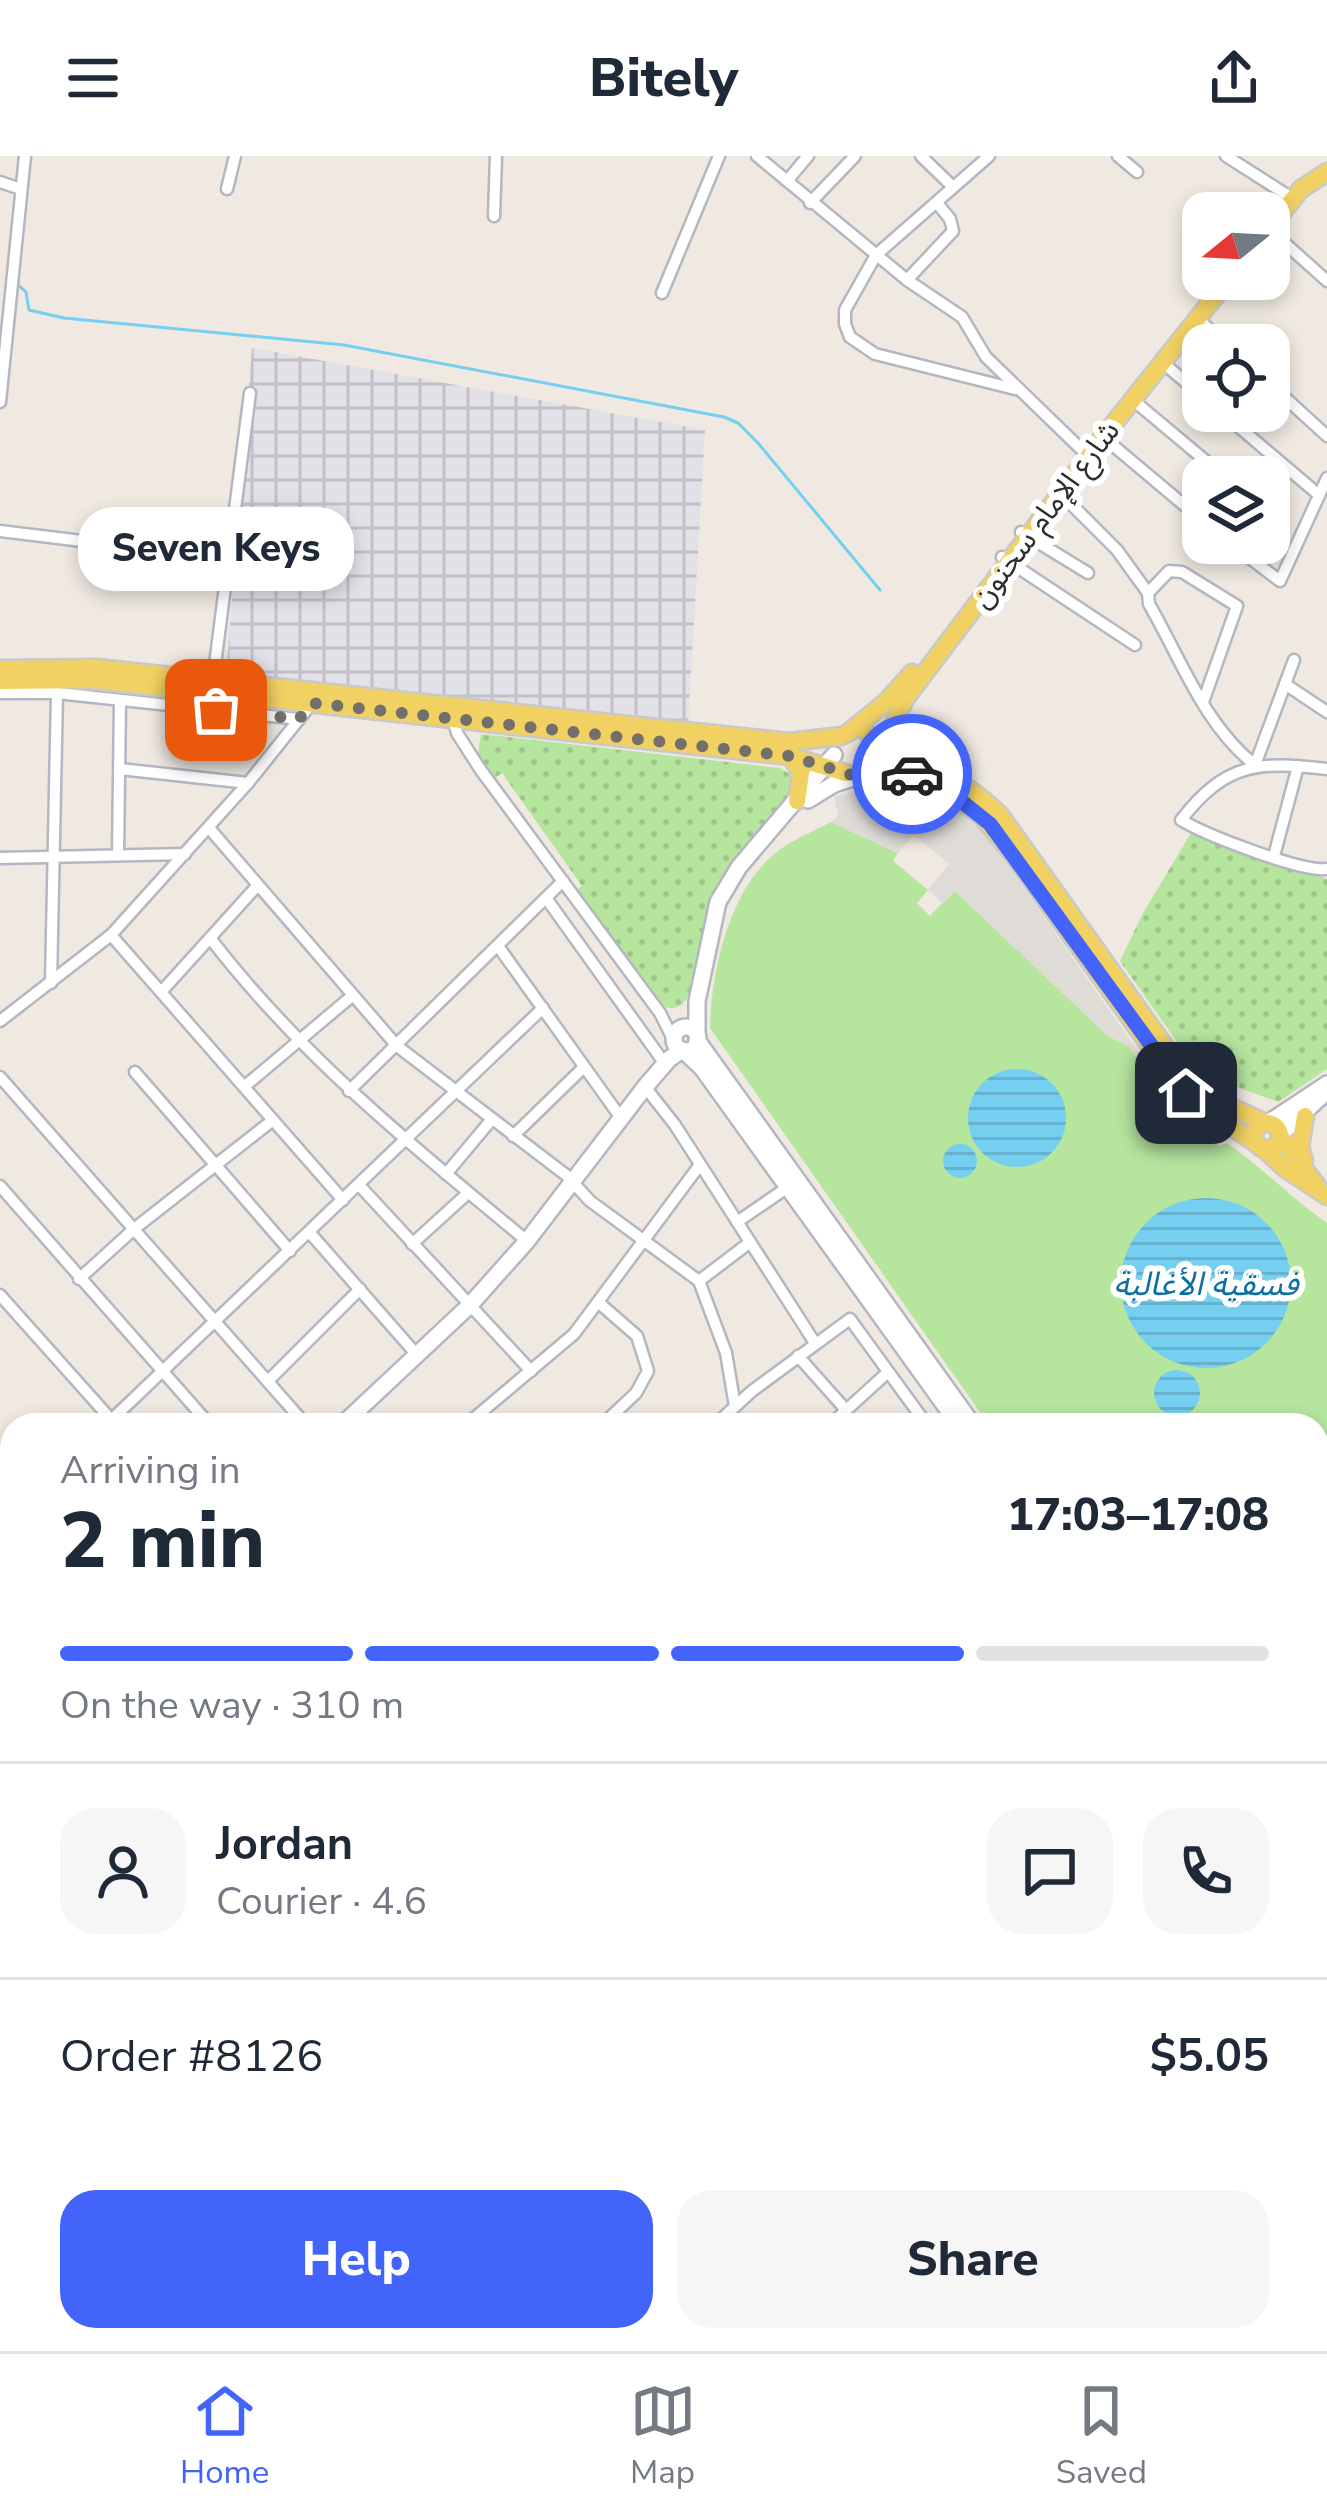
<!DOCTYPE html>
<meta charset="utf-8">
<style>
:root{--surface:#fff;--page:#f6f6f7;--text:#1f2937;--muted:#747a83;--line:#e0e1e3;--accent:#4264fb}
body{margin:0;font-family:"Nunito Sans","Noto Sans Arabic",sans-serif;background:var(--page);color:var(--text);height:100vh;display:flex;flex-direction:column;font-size:45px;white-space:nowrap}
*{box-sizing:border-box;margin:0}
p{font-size:39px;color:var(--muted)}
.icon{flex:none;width:66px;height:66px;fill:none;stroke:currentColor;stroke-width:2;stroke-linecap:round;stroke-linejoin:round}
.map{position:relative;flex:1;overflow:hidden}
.panel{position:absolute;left:0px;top:1257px;width:1329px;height:939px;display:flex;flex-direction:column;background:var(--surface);border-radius:36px 36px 0 0;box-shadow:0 6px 18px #0003}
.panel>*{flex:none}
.needle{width:78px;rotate:252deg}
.tools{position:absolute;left:1182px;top:36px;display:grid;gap:24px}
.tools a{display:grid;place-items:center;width:108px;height:108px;border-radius:24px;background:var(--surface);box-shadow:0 6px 18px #0003;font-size:60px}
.pin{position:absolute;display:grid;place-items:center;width:102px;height:102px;color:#fff;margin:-51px;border-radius:24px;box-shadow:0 6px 18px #0006}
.courier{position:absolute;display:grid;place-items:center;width:120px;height:120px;margin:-60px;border:9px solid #4264fb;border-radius:50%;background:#fff;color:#222;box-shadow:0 3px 15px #0007}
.bubble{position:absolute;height:84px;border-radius:36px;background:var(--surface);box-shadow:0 6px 18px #0003;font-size:39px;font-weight:800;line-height:84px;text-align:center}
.overview em{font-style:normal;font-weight:800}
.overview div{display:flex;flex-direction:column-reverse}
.overview{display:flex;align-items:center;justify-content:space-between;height:204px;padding:0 60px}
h1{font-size:78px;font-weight:800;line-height:90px}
.bar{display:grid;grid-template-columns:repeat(4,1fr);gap:18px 12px;align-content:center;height:144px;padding:0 60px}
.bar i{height:15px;border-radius:9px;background:var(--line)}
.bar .active{background:var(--accent)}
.bar p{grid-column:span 4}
.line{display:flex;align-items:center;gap:30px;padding:0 60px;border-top:3px solid var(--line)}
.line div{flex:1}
.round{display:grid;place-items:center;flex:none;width:126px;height:126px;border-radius:36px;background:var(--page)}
.button{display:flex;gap:24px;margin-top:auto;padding:24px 60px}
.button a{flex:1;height:138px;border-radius:36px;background:var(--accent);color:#fff;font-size:48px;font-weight:800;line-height:138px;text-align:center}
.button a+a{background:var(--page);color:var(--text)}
header{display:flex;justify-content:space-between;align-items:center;height:156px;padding:0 60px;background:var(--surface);font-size:54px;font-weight:800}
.dock{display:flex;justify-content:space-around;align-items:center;height:168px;border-top:3px solid var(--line);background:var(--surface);font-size:33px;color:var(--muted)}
.dock a{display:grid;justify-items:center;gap:6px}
.dock .active{color:var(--accent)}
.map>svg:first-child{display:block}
.industrial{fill:url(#industrial-grid)}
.grass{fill:url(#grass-dots)}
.park{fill:#b6e59e}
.plaza{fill:#dfdcd8}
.water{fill:url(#water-rules)}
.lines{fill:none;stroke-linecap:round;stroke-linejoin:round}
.stream{stroke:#75cff0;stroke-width:3}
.street-casing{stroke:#b4b7c1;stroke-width:15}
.secondary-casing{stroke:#b4b7c1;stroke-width:20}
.primary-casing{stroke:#c9c9c9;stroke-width:21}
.street{stroke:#fff;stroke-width:10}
.secondary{stroke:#fff;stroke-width:15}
.primary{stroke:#f2d163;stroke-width:16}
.done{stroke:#726f6d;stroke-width:12;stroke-dasharray:0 21.6}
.route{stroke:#4264fb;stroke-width:15}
.labels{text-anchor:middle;stroke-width:12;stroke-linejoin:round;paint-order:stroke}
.street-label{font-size:30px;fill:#2e2e2e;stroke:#fff}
.water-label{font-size:33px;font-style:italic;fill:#0d6fa3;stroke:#fff}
</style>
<header><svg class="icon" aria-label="menu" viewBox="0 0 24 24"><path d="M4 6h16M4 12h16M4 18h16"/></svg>Bitely<svg class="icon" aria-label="share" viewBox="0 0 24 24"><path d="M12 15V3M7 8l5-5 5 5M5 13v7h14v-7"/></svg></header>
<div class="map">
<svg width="1327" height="2195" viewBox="0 0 1327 2195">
<defs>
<pattern id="industrial-grid" width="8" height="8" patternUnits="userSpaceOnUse" patternTransform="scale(3)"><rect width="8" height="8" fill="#e3e1e8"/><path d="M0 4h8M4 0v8" fill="none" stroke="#c3c1c7"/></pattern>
<pattern id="grass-dots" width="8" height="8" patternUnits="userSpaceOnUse" patternTransform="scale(3)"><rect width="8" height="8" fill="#b6e59e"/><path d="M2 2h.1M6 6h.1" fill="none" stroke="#9dc588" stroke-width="1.8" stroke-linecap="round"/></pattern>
<pattern id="water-rules" width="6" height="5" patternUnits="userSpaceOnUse" patternTransform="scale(3)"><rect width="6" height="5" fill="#75cff0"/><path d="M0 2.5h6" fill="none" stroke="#66b2ce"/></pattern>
</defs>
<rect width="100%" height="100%" fill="#efe9e1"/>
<!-- industrial -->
<polygon class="industrial" points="252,192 705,274 688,570 226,520"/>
<!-- grass -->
<g class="grass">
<path d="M 481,578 L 780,612 L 790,618 L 793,629 L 788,644 L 726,713 L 710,745 L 688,840 C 682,850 677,854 665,851 L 576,734 L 582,730 L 502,617 L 495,622 L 478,598 Z"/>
<polygon points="1191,677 1327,723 1327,913 1278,946 1199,917 1120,805 1143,757"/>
</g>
<!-- park -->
<path class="park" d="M 831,666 L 898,697 L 893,705 L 928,734 L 917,747 L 930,760 L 954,734 L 1108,880 L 1129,890 L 1147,917 L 1140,934 L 1177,972 L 1192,970 L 1219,990 L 1227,987 C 1264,1013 1290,1041 1327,1067 L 1327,1301 L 1317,1308 L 1317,1269 L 989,1269 L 710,872 C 711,815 729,737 773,699 C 789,685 812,676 831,666 Z"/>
<!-- plaza -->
<polygon class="plaza" points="888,630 929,635 981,671 1147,908 1147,917 1129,890 1108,880 955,735 943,748 928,734 949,708 914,679 898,697 831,666 838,660 834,640"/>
<!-- water -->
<g class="water">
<circle cx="1017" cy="962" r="49"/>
<circle cx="960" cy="1005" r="17"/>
<circle cx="1206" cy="1127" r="85"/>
<circle cx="1177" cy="1237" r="23"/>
</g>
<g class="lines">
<!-- stream -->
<polyline class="stream" points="16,127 26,136 29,154 64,162 344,189 724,261 738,267 758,287 880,434"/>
<defs>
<g id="street">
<polyline points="757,0 907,124 962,161 986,201 1083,295"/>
<polyline points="921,0 953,31"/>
<polyline points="989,0 876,99 845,154 845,168 850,181 875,198 1015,233"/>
<polyline points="1118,0 1137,16"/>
<polyline points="1226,0 1287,39"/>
<polyline points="787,25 808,0"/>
<polyline points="0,26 21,33"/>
<polyline points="227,33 235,0"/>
<polyline points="810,47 855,0"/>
<polyline points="494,60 496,0"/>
<polyline points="1269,73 1327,125"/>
<polyline points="907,124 953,75 950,63 937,47"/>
<polyline points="662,137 719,0"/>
<polyline points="1197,162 1227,189"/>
<polyline points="1162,206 1203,241"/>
<polyline points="1269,227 1327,280"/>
<polyline points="1133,244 1225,321"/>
<polyline points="0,246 25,0"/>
<polyline points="1220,255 1319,339"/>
<polyline points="1103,281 1203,365"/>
<polyline points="1061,338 1117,394 1148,437"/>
<polyline points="0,375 229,403"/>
<polyline points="1021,376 1088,417"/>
<polyline points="1230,387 1280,425 1327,322"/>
<polyline points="1002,401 1135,489"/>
<polyline points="213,524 250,237"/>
<polyline points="1285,528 1327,556"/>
<polyline points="0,537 57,537 299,563"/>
<path d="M 1203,546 L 1237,450 L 1182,416 L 1169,415 L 1148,437 L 1149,448 C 1181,503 1204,569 1255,609"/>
<polyline points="452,559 457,577 480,613 660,857 674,885"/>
<polyline points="1255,609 1294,504"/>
<polyline points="120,613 248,627"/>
<path d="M 1327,613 C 1259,605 1226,606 1181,664 C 1206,679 1301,716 1327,713"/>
<polyline points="209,672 397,890 566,1019 590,1045 699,1125 726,1197 735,1250"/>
<polyline points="118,699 120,544"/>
<polyline points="1274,700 1298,610"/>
<polyline points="0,702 185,698"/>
<polyline points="546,742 665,908"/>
<polyline points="111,779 343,1044"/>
<path d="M 210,782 C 301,900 413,991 527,1085"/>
<polyline points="498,790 621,962"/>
<polyline points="51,827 57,537"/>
<polyline points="162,835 257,730"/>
<polyline points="0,865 111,779 248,627 312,547"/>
<polyline points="135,916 290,1095"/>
<polyline points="0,921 306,1269"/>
<polyline points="245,930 352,840"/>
<polyline points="645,931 675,969 815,1187"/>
<polyline points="349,935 563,725"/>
<polyline points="513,980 584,911"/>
<polyline points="446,1018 492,963"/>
<polyline points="359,1029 531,1215"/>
<polyline points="0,1030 210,1269"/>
<polyline points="737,1066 788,1031"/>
<polyline points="310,1077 417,1199"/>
<polyline points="412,1088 468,1037"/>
<polyline points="79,1123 134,1073 273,964"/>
<polyline points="699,1125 749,1087"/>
<polyline points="0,1139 116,1269"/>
<polyline points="598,1146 637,1180 648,1215 636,1237 602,1269"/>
<polyline points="798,1200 846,1254"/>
<polyline points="269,1224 360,1133"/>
<polyline points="106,1269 543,852"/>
<polyline points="466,1269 574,1178 699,1010"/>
<polyline points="715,1269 752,1235 850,1163 927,1269"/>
<polyline points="830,1269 888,1216"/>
<polyline points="0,1323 12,1336"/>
<polyline points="0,1374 12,1362"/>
<polyline points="1317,1440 1327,1442"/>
<polyline points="1317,1696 1327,1650"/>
<polyline points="0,1728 12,1739"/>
<polyline points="1317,1734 1327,1738"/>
<polyline points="1317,1854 1327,1858"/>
<polyline points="0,1874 12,1865"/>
<polyline points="1317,1886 1327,1888"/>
<polyline points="0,1955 12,1967"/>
<polyline points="1317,2002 1327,2008"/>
<polyline points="0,2059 12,2071"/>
<polyline points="1317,2099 1327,2104"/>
<polyline points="0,2152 12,2141"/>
<polyline points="1317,2152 1327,2157"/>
<polyline points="128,2184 139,2195"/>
<polyline points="236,2184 248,2195"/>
<polyline points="320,2184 332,2195"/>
<polyline points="443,2184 456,2195"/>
<polyline points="523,2184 536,2195"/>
<polyline points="607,2184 620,2195"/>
<polyline points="704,2184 719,2195"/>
<polyline points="995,2184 1013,2195"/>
<polyline points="73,2195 85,2184"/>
<polyline points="336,2195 346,2184"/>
<polyline points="405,2195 415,2184"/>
<polyline points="485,2195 494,2184"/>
<polyline points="544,2195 554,2184"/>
<polyline points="1063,2195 1068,2184"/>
<polyline points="1135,2195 1141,2184"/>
<polyline points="1169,2195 1175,2184"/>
<polyline points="1216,2195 1221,2184"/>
<polyline points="1283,2195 1289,2184"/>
</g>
<g id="secondary">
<polyline points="808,644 834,628 859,620"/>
<circle cx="686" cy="883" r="12"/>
<polyline points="697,880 697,845 718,746 739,711 834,599"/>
<polyline points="697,884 973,1269"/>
<polyline points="684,895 702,912 959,1269"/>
<polyline points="1268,967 1327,928"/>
<polyline points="1281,978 1327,935"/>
<polyline points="342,1269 470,1149 527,1085 645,931 669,903 682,894"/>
<polyline points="1317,1335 1327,1328"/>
<polyline points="1317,1559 1327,1563"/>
<polyline points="824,2184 825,2195"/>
<polyline points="856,2186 863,2195"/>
</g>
<g id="primary">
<polyline points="1269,73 1301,33 1327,16"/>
<polyline points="0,513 97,512 789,586 842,580"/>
<polyline points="0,525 96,524 790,600 846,617"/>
<polyline points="848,577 885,547 912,517"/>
<path d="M 868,578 C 914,606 962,620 1000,659 L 1188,923 L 1213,943 L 1266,967"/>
<polyline points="791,601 801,617 797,645"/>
<polyline points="878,604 905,543 1103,281 1229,123"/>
<polyline points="863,619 911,618 928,623 980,658 1013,698 1173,922 1202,951 1256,987"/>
<circle cx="1267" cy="980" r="13"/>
<polyline points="1281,981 1317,1030"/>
<polyline points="1264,993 1286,1013 1327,1040"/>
<polyline points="1304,1004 1300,991 1305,960"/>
</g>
</defs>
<!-- street casing -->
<use href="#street" class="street-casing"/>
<!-- secondary casing -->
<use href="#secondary" class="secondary-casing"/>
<!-- primary casing -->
<use href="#primary" class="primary-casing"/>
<!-- street -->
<use href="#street" class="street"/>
<!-- secondary -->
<use href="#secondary" class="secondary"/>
<!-- primary -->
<use href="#primary" class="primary"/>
</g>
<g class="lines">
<!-- done -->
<polyline class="done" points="216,554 299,563 312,547 790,600 852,619 912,618"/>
<!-- route -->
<polyline class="route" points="912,618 946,633 990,668 1186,937"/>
</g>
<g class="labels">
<!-- street labels -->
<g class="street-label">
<text transform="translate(1045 358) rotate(-53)" y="10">شارع الإمام سحنون</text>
</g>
<!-- water labels -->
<g class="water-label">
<text x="1206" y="1139">فسقية الأغالبة</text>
</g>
</g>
</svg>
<div class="tools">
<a><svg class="needle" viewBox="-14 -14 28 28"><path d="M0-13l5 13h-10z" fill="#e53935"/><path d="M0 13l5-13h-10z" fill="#747a83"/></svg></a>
<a><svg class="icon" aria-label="locate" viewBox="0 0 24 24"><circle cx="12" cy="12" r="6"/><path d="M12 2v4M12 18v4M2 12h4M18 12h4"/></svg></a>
<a><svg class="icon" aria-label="layers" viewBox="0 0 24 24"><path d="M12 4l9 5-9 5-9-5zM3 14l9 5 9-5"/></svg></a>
</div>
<div class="pin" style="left:216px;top:554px;background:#ea580c"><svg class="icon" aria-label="bag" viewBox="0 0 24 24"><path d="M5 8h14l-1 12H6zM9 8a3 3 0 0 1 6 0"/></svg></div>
<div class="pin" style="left:1186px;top:937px;background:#1f2937"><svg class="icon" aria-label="home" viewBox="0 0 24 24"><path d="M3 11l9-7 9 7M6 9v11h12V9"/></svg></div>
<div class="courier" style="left:912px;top:618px"><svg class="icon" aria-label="car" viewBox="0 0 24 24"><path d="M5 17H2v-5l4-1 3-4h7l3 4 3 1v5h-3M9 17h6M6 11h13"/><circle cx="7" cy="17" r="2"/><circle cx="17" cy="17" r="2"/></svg></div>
<div class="bubble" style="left:78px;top:351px;width:276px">Seven Keys</div>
<section class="panel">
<div class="overview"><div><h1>2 min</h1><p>Arriving in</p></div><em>17:03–17:08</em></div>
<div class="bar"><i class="active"></i><i class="active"></i><i class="active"></i><i></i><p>On the way · 310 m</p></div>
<div class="line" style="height:216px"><a class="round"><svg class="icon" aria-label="person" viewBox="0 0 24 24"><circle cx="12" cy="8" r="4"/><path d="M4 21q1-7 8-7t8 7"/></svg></a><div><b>Jordan</b><p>Courier · 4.6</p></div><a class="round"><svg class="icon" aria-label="chat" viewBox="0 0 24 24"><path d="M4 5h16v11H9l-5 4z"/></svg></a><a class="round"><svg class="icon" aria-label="phone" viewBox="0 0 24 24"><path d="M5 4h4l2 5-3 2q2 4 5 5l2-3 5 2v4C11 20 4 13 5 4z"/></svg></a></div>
<div class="line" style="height:156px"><div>Order #8126</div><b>$5.05</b></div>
<div class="button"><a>Help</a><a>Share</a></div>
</section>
</div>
<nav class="dock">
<a class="active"><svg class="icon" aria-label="home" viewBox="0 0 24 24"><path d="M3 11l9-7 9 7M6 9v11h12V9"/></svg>Home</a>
<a><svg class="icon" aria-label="map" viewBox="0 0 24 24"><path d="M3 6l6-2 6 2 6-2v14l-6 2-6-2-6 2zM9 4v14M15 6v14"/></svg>Map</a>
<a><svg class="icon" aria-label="saved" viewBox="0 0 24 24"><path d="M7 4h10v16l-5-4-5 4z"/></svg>Saved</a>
</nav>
